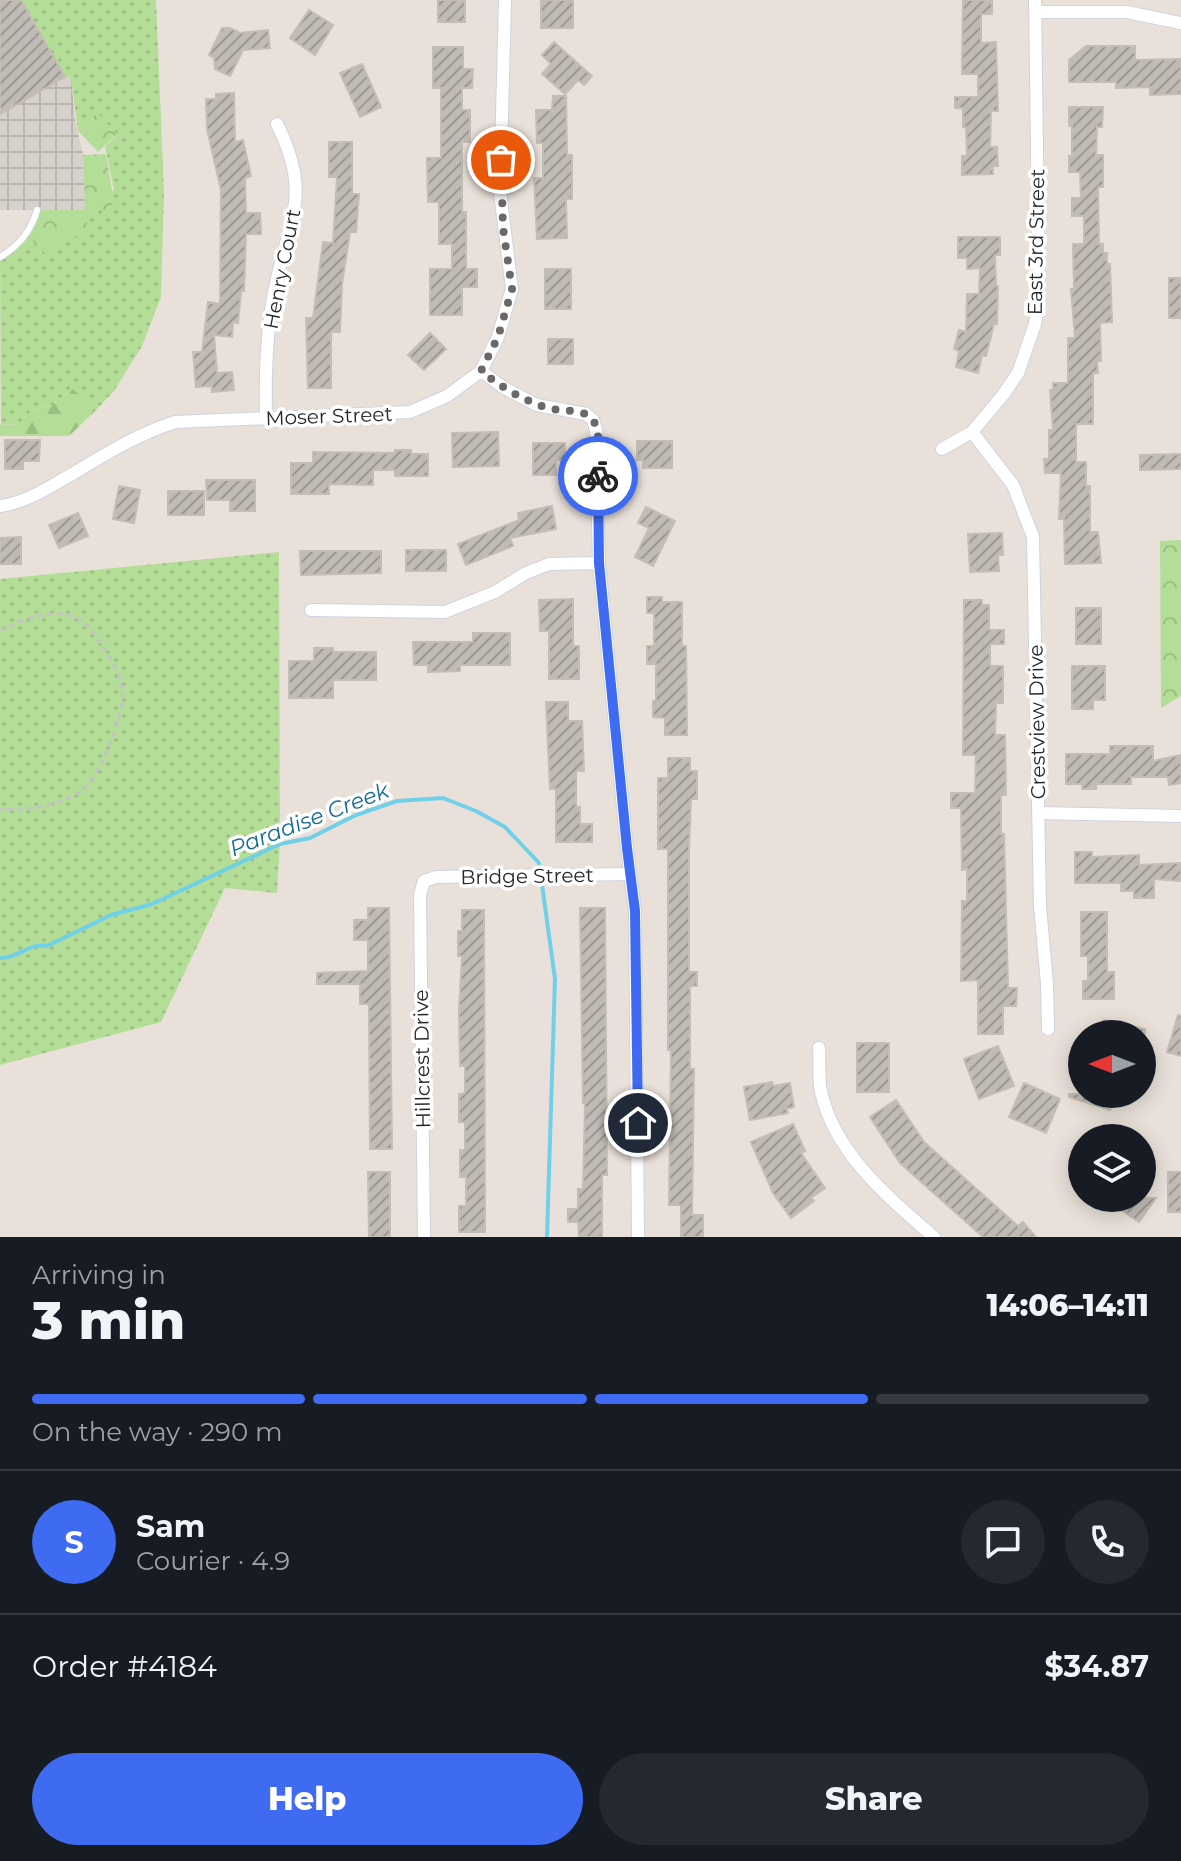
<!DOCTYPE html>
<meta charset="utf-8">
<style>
:root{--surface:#171b24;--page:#242831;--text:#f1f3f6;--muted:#9ea1a6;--line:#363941;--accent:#3e6bf1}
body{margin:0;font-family:Montserrat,sans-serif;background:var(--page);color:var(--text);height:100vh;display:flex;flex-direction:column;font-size:30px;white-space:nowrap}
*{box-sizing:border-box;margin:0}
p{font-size:26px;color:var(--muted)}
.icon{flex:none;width:44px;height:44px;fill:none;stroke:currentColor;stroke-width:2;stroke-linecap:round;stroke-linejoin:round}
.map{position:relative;height:1237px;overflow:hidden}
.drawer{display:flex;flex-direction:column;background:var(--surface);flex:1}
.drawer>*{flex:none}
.needle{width:52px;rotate:270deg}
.buttons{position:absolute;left:1068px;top:1020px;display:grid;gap:16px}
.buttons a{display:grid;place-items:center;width:88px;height:88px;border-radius:50%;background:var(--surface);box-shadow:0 4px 20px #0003;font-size:40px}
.pin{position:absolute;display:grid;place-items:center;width:68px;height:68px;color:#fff;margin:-34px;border:4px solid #fff;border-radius:50%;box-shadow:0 2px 8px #0007}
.courier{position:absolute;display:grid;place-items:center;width:80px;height:80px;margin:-40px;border:6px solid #3e6bf1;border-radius:50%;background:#fff;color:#222;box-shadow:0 2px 10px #0007}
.summary em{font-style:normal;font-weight:800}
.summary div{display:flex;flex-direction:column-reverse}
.summary{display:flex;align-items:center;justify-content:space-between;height:136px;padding:0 32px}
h1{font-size:52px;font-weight:800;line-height:60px}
.bar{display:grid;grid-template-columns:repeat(4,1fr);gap:12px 8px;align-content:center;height:96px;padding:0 32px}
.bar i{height:10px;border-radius:6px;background:var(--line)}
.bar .current{background:var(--accent)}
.bar p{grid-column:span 4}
.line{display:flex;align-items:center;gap:20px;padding:0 32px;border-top:2px solid var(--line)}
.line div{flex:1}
.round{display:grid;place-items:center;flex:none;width:84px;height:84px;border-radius:42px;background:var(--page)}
.primary-button{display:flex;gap:16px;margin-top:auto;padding:16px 32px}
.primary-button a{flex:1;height:92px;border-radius:48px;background:var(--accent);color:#fff;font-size:32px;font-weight:800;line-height:92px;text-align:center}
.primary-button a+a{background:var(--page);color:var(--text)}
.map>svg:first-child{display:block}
.grass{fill:url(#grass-dots)}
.forest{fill:url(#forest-firs)}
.park{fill:url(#park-crowns)}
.plaza{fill:url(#plaza-grid)}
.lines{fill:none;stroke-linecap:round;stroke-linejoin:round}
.stream{stroke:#6fd0e8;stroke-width:4}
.building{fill:url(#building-hatch);stroke:#c4bdb3;stroke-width:2}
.service-casing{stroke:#ced3e0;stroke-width:8}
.minor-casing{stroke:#ced3e0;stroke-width:14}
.path{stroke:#c3c3c3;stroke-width:3;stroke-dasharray:6 4;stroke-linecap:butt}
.service{stroke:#fff;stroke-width:6}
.minor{stroke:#fff;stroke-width:12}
.done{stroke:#6b6865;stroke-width:8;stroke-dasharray:0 14.4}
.route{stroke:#3e6bf1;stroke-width:10}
.labels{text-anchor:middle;stroke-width:7;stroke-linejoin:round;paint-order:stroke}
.street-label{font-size:20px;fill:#272727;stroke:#fff}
.water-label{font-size:22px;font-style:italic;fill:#136c8f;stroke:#fff}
</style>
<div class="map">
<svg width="1181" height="1237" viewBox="0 0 1181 1237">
<defs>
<pattern id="grass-dots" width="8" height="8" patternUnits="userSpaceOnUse" patternTransform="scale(2)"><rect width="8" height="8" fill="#b4de97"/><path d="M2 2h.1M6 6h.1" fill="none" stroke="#9bbe82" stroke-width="1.8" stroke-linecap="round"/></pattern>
<pattern id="forest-firs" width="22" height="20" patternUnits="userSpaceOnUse" patternTransform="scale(2)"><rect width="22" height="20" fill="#b4de97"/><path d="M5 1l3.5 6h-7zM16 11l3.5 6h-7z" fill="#9bbe82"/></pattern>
<pattern id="park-crowns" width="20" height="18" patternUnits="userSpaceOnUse" patternTransform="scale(2)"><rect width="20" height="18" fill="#b4de97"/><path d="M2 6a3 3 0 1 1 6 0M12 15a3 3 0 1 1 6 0" fill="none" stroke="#9bbe82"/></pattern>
<pattern id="plaza-grid" width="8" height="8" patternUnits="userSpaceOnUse" patternTransform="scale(2)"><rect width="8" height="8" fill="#d6d1cb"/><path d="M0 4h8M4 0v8" fill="none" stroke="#b8b3ae"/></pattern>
<pattern id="building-hatch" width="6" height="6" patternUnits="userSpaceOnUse" patternTransform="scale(2)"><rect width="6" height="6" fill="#c1bbb6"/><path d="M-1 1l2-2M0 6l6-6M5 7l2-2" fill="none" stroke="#9d9894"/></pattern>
</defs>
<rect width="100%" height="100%" fill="#e9e1d9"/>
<!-- grass -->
<g class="grass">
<polygon points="21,0 156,0 164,192 161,297 142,346 114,391 96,410 73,389 50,406 31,410 21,424 1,425 0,257 26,234 62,237 85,210 114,190 105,146 117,135 97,113 78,131 71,77 65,77"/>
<polygon points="279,552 280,844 277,893 225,888 161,1022 0,1065 0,579"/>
</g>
<!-- forest -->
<polygon class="forest" points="73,389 96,410 69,436 0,436 0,425 21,424 31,410 50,406"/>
<!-- park -->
<g class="park">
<polygon points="97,113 117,134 98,152 78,131"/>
<polygon points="106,154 114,202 107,210 86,211 87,236 62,237 47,255 26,234 37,210 85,210 83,155"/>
<polygon points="1181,540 1181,696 1161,708 1160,541"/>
</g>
<!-- plaza -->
<polygon class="plaza" points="65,77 71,77 75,119 83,155 85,210 0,210 0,114"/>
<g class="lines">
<!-- stream -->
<path class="stream" d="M 0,958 C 17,959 30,942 47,946 L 111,915 L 152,904 L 280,844 L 310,838 L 356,815 L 397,801 L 443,798 L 476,811 L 505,827 L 539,863 L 555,979 L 547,1237"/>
</g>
<!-- building -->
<g class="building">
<polygon points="0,0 21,0 65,77 0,114"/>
<rect x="438" y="0" width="27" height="22"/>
<rect x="541" y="0" width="32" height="28"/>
<polygon points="963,0 992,0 992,14 981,14 981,43 996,42 998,111 991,111 990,147 997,147 998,166 993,166 993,174 962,175 962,156 967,156 966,127 963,127 963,108 955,108 955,97 978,97 978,74 962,74"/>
<polygon points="309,10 333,25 315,55 290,38"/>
<polygon points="222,28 230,28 240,33 268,30 270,48 243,50 230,76 215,69 214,58 209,55"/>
<polygon points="554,42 592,76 584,85 578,80 565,94 542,74 551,64 542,55"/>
<polygon points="1086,46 1135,46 1135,60 1181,59 1181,94 1150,95 1150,87 1116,88 1116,82 1069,82 1069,60"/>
<polygon points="433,47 463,47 463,69 473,69 472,88 462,88 462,110 470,110 470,142 462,142 462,212 466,212 466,269 477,269 477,287 462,287 462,315 430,315 430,269 452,269 452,244 439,244 439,202 428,202 427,158 441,158 441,88 433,88"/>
<polygon points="362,64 381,107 360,117 340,73"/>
<polygon points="234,93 235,142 243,140 251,176 245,178 246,213 260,213 261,234 246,234 244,291 241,291 238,323 233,322 232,337 214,335 217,373 232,372 234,390 212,392 212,386 196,387 193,352 202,352 208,302 220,304 221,190 207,129 206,99 216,99 216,94"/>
<polygon points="553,96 566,96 567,155 572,155 572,199 566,199 567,238 537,239 534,178 543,178 543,143 537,143 536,110 552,110"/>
<polygon points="1069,107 1103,107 1102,127 1097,127 1096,155 1103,155 1103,187 1098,187 1099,244 1103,244 1103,253 1107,253 1107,264 1110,264 1112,322 1100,323 1101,361 1097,361 1098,373 1093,373 1093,424 1076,424 1076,462 1086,462 1086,486 1090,486 1090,532 1098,532 1101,563 1065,564 1064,519 1059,519 1061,473 1045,473 1044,459 1049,459 1049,430 1053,430 1050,390 1053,390 1053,383 1068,383 1068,338 1075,338 1071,289 1074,289 1073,244 1084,244 1084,216 1072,216 1072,198 1081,198 1080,172 1069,172 1069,156 1072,156 1072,126 1069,126"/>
<polygon points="329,142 352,142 352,194 359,194 356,232 350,232 342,284 340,332 331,332 331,388 308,388 306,318 313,318 323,242 333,243 337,177 329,177"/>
<polygon points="958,237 1000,237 1000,255 995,255 996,286 998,286 997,324 994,324 986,356 982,355 978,373 956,367 959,351 954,349 959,330 966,332 967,294 979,294 980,268 967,269 967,258 958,258"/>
<rect x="545" y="269" width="26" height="40"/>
<rect x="1169" y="278" width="12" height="40"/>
<polygon points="430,333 446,349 424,370 408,355"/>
<rect x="548" y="339" width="25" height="25"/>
<polygon points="498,432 499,466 453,467 452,433"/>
<polygon points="5,440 40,440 39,461 23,461 23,469 5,469"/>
<polygon points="637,441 672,441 672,468 643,468 643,460 637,460"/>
<polygon points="533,443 565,443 565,460 556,460 556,475 533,475"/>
<polygon points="395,450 411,450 411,454 428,454 428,476 395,476 395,470 373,470 373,485 329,484 329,494 291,494 291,463 313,463 313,452 395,453"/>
<polygon points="1181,454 1181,469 1140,470 1140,455"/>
<polygon points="206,480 255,480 255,511 230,511 230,500 207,500"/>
<polygon points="119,486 140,490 134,523 113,519"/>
<rect x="168" y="491" width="36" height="24"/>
<polygon points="552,506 556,529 510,538 513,546 466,565 458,544 519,520 518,513"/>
<polygon points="646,507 675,521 653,566 635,557 649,528 638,523"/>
<polygon points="78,513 88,536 59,548 49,525"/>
<polygon points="1002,533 1003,555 998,555 999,571 970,572 968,534"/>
<polygon points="21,537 21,564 0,564 0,538"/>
<rect x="406" y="550" width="40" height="21"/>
<polygon points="300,551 381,551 381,573 301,575"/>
<polygon points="647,597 662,597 662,602 682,602 682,646 686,646 687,735 665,735 665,718 653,717 653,701 656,701 656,664 647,664 647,646 654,646 654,613 647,613"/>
<polygon points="573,599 573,646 579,646 579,679 549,679 549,631 540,631 539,600"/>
<polygon points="964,600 982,600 982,605 989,605 989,630 1004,630 1004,644 990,644 990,666 1003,666 1003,703 996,703 995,735 1005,735 1006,795 1001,795 1001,834 1004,834 1008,988 1017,988 1016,1006 1003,1006 1003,1034 978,1034 978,980 961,981 962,901 967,901 967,869 962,870 961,808 951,808 951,793 975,793 976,755 963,755"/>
<rect x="1076" y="608" width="25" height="36"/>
<polygon points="473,633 510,633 510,665 460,665 460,671 428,672 428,665 414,665 413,642 473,642"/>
<polygon points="314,648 333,648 333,652 376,652 376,680 333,680 333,698 289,698 289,661 314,661"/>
<polygon points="1072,666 1105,666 1105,700 1093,700 1093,709 1072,709"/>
<polygon points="546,702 568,702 568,721 582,721 584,771 576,771 576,807 580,807 580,824 592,824 592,842 556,842 556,789 550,789"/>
<polygon points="1110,746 1153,746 1153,761 1181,755 1181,783 1169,785 1168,777 1131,777 1131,784 1096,784 1096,789 1082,789 1082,784 1066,784 1066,754 1110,754"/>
<polygon points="668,758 690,758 690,771 697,771 697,799 691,799 689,849 689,972 697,972 697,986 690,986 690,1069 694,1069 692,1215 703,1215 703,1237 681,1237 681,1205 669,1205 671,1050 668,1050 668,849 658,849 658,778 668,778"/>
<polygon points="1075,852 1092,852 1092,857 1139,855 1139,865 1181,863 1181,881 1154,879 1154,898 1134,898 1134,891 1121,891 1121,883 1075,883"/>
<polygon points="368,908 389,908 392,1149 370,1149 369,1004 360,1004 360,984 317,984 317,973 368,971 368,940 354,940 354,920 368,920"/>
<polygon points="580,908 605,908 607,1175 602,1175 602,1237 579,1237 578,1222 568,1222 568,1209 578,1209 578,1189 583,1189 585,1103 583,1103"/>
<polygon points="462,910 484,910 485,1232 459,1232 459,1206 466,1206 466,1177 460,1177 460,1150 465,1150 465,1122 459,1122 459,1094 465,1093 465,1066 460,1066 459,1011 462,956 458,956 458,931 462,931"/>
<polygon points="1081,912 1107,912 1107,972 1114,972 1114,999 1083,999 1083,981 1088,981 1088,956 1081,956"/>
<polygon points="1178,1015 1181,1016 1181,1056 1167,1052"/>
<polygon points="1104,1020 1145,1029 1145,1034 1101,1034"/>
<rect x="857" y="1043" width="32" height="49"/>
<polygon points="998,1046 1014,1086 979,1099 964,1059"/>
<polygon points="772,1082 773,1086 790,1083 794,1107 786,1109 788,1113 750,1120 744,1087"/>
<polygon points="1024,1083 1060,1099 1046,1133 1009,1117"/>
<polygon points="1069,1094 1115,1094 1110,1110 1069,1097"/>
<polygon points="896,1100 924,1142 1018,1226 1023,1222 1036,1237 983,1237 900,1163 870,1117"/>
<polygon points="793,1124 805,1151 801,1153 825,1188 811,1198 814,1201 791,1218 773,1193 751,1142"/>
<polygon points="368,1172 390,1172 390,1237 369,1237"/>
<rect x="1168" y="1172" width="13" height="40"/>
<polygon points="1103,1198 1156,1198 1139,1222"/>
</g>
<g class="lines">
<defs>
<path id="service" d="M 0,257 C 19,246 31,231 37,210"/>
<g id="minor">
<polyline points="1036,12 1127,12 1181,23"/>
<polyline points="481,371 504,388 537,405 586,414 593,420 596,430 599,563 627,848 635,911 638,1235"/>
<path d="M 266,417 C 265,373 266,327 276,283 C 291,215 311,192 277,124"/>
<polyline points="972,432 1013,485 1033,537 1040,906 1047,984 1048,1029"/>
<polyline points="942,449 972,432 1003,395 1018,373 1035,324 1039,297 1035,0"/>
<path d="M 0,506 C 28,502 49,487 74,473 C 107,453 138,434 175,422 L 410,412 L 447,396 L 481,371 L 498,337 L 512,289 L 500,192 L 505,0"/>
<polyline points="311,610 445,612 495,592 526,573 549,564 599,563"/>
<polyline points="1039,813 1181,816"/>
<path d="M 819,1048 C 820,1062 818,1078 821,1092 C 836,1155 887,1196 934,1237"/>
<polyline points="424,1237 420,895 424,881 436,877 630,874"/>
</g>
</defs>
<!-- service casing -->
<use href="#service" class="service-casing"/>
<!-- minor casing -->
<use href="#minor" class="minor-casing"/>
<!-- path -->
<path class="path" d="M 0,631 C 24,618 63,603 87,625 C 94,632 99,642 105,650 C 112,662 121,676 122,689 C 125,715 102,773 82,790 C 66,804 21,812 0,809"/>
<!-- service -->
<use href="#service" class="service"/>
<!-- minor -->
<use href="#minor" class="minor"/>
</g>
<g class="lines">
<!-- done -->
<path class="done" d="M 501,160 L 503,228 L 512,289 L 498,337 L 481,371 C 503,388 525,402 552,409 C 563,411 586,409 593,420 C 602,434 597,460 598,476"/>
<!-- route -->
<polyline class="route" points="598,476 599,563 627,848 635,911 638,1123"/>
</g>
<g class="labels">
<!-- street labels -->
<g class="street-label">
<text transform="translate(1036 242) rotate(-89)" y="7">East 3rd Street</text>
<text transform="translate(282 269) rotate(-79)" y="7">Henry Court</text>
<text transform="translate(329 416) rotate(-2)" y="7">Moser Street</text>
<text transform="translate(1037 722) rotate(-91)" y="7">Crestview Drive</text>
<text transform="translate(527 876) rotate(-1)" y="7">Bridge Street</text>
<text transform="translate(422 1059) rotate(-91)" y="7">Hillcrest Drive</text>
</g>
<!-- water labels -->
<g class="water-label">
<text transform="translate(309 819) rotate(-21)" y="8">Paradise Creek</text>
</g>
</g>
</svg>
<div class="buttons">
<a><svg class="needle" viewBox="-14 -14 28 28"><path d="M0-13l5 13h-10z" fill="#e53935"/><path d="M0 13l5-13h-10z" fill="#9ea1a6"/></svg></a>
<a><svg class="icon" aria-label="layers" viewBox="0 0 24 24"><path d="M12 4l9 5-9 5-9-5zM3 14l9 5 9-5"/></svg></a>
</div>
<div class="pin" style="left:501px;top:160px;background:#ea580c"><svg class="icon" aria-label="bag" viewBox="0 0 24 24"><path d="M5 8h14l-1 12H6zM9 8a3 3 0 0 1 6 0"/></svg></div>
<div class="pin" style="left:638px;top:1123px;background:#1f2937"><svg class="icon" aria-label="home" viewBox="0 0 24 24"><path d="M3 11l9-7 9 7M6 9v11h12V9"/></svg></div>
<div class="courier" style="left:598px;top:476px"><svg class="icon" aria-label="bike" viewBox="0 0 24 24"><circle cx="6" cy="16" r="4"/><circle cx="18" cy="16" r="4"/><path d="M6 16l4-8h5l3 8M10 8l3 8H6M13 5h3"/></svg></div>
</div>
<section class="drawer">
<div class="summary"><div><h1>3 min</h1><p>Arriving in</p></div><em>14:06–14:11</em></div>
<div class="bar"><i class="current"></i><i class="current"></i><i class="current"></i><i></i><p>On the way · 290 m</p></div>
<div class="line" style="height:144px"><b class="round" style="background:var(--accent);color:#fff">S</b><div><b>Sam</b><p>Courier · 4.9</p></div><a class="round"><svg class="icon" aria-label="chat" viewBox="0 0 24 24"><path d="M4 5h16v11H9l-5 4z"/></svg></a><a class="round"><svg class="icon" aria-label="phone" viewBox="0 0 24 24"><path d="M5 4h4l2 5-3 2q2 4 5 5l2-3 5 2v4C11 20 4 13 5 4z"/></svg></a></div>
<div class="line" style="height:104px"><div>Order #4184</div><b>$34.87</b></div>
<div class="primary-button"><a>Help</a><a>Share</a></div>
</section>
